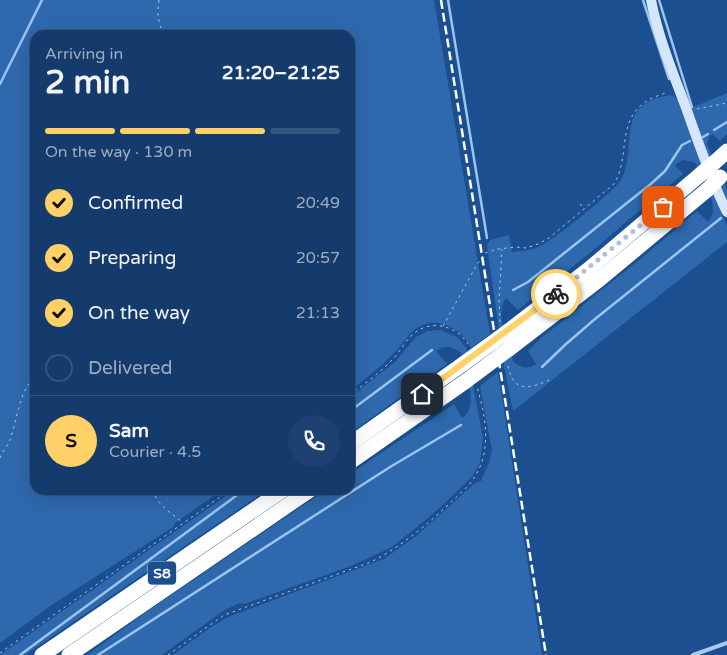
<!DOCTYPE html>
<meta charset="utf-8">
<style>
:root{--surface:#143b6b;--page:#1d4271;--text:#f1f3f6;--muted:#9dadc1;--line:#33557e;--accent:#ffd166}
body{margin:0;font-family:"Varela Round",sans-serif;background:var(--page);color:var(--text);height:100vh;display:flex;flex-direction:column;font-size:19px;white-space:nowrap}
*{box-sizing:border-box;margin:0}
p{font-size:16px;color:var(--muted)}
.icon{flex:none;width:28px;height:28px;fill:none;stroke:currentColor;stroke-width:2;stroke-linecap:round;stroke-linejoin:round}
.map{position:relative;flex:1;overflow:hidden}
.panel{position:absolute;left:30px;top:30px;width:325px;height:465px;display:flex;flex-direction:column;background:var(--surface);border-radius:15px;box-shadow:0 5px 20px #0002,0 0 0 1px var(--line)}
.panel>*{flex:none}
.pin{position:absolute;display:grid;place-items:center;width:42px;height:42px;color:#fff;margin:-21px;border-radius:10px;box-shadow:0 2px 8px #0006}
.courier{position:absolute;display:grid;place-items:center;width:50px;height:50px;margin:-25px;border:4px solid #ffd166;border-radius:50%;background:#fff;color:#222;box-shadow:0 1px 6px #0007}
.headline em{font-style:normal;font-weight:700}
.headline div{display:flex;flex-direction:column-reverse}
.headline{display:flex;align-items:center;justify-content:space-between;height:85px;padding:0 15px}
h1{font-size:32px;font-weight:700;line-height:38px}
.bar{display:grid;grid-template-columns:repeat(4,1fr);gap:8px 5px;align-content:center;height:60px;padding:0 15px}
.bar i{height:6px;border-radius:4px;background:var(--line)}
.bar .on{background:var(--accent)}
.bar p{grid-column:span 4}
.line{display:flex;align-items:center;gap:12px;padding:0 15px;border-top:1px solid var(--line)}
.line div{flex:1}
.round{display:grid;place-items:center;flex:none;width:52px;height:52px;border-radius:26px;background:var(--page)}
ol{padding:0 15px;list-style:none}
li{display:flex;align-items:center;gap:15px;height:55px}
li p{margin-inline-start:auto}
li .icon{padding:5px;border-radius:50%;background:var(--accent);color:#111;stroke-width:4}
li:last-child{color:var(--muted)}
li i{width:28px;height:28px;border:2px solid var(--line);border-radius:50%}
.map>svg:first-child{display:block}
.green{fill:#2e69ad;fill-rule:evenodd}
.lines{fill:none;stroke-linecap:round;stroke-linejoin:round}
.stream{stroke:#9cc4f0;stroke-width:2.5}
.path{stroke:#a9c9ee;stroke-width:1;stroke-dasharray:2.5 4;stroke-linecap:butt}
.lane{stroke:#a9c9ee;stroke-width:4}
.secondary{stroke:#d6e6fa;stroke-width:10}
.highway{stroke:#fff;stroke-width:15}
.rail{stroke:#fff;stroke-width:2.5;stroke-dasharray:9 4;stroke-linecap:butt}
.highway-bridge{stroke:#fff;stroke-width:15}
.done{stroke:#afc1d8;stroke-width:5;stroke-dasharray:0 9}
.route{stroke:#ffd166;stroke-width:6}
.labels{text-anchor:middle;stroke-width:4;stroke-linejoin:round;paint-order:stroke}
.shield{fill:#1b4f8f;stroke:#bbcadd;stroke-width:1}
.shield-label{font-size:14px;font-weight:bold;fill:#fff}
</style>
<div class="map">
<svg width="727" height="655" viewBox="0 0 727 655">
<rect width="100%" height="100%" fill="#1b4f8f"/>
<!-- green -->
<g class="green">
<path d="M 0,0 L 434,0 L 490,334 L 471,348 C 461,327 435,314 414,330 C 405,338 400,348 391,356 C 378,369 364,380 350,391 L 350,35 L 35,35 L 35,490 L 222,490 L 175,523 L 173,527 L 53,604 L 0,643 Z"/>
<polygon points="727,93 727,134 720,141 713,134 709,137 707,144 727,189 727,204 689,109"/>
<path d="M 672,95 L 678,100 L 727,226 L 727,242 L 513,411 L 504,366 L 487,245 L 490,240 L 509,235 L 512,252 C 521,251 530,251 538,247 C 550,243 615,191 621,180 C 639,148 612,102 672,95 ZM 683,160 L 694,162 L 696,164 C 703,180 722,208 708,222 L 697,211 L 638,261 L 541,338 L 528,351 L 536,364 C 528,370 519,368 513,361 C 508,343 494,315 506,298 L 518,310 L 586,256 L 683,174 L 675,165 Z"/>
<path d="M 440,330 L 457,337 L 466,348 L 483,438 L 480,463 L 472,477 L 434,513 L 392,547 L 351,566 L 244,604 L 239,603 L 223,611 L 162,655 L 87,655 L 152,608 L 326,490 L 350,490 L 350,474 L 454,404 L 462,418 C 480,408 465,370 461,353 C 453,346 445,344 436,351 L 447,364 L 350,433 L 350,397 L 394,363 L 416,337 L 428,331 Z"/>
<polygon points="498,372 542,655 173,655 211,627 228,617 384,559 416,536 474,484 481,481 489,463 492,450 480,386"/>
<polygon points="234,490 267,490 25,655 0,655"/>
</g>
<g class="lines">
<!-- stream -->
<g class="stream">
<polyline points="448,0 487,238"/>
<polyline points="643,0 669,79"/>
<polyline points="659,0 692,107"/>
<polyline points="0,84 42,0"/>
<polyline points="714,130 727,122"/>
<polyline points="703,137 708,134"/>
<polyline points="513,290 528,282 652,183 665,171 682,145 690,141"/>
<polyline points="542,367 566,344 595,319 721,218"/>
<polyline points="350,411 432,350"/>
<polyline points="20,655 244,490"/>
<polyline points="98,655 390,467 461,425"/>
</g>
<!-- path -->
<g class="path">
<path d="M 159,0 C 157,14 158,23 164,35"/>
<polyline points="697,109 727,103"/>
<polyline points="580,204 584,209"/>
<polyline points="500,322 499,299 502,249"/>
<path d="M 443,326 L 476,266 L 485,253 L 498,249 L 516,247 L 526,248 L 538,244 L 549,238 L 614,184 C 630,158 617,122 644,103 C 650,98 660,95 668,92"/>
<path d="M 508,366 C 514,396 532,387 552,379"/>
<polyline points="32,381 35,392"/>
<path d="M 350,395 C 364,384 380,373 392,360 C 399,353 404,343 411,336 C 429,318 456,325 468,344"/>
<path d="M 0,458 C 3,450 9,444 11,437 C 16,422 21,386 35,378"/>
<path d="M 153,490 C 156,504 171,513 182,522"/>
<polyline points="0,653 230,490"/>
<path d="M 168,655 L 224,615 L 371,562 C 408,543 438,515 468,486 C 493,457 487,421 477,387"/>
</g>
<!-- lane -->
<polyline class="lane" points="693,655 727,643"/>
<!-- secondary -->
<path class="secondary" d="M 651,0 C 658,36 672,71 685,105 C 698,141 710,178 727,212"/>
<!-- highway -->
<g class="highway">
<polyline points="715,162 727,151"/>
<polyline points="507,332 589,269 701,174"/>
<polyline points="509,349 600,279 707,190"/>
<polyline points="350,444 463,364"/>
<polyline points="350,462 466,381"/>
<polyline points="42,655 283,490"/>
<polyline points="69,655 310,490"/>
</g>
<!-- rail -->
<polyline class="rail" points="441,0 546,655"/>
<!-- highway-bridge -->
<g class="highway-bridge">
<polyline points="701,174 715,162"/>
<polyline points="707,190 720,177"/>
<polyline points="463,364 507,332"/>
<polyline points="466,381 509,349"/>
</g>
</g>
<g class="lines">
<!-- done -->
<polyline class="done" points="556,294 663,207"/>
<!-- route -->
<polyline class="route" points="422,394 556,294"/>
</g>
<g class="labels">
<!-- shield labels -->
<rect class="shield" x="148" y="561.5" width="28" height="23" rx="4"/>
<g class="shield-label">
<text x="162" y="578">S8</text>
</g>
</g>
</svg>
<div class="pin" style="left:663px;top:207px;background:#ea580c"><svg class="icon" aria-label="bag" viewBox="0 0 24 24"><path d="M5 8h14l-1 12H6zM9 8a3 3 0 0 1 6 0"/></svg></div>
<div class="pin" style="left:422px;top:394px;background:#1f2937"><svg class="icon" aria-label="home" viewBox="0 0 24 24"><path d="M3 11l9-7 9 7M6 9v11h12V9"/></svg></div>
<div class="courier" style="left:556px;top:294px"><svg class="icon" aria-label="bike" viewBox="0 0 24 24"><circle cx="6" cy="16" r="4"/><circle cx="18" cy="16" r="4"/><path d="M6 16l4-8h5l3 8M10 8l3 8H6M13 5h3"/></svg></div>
<section class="panel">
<div class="headline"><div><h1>2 min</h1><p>Arriving in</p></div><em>21:20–21:25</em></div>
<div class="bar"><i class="on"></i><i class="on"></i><i class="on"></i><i></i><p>On the way · 130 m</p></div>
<ol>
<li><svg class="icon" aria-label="check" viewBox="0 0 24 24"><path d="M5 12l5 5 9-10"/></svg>Confirmed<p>20:49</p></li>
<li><svg class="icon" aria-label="check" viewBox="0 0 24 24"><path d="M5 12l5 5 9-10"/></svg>Preparing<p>20:57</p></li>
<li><svg class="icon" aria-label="check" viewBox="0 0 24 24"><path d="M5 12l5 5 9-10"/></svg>On the way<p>21:13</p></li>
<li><i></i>Delivered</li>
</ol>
<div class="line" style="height:90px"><b class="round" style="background:var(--accent);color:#111">S</b><div><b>Sam</b><p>Courier · 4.5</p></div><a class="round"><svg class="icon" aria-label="phone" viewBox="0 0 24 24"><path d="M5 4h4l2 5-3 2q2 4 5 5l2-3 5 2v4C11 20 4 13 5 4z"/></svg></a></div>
</section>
</div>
